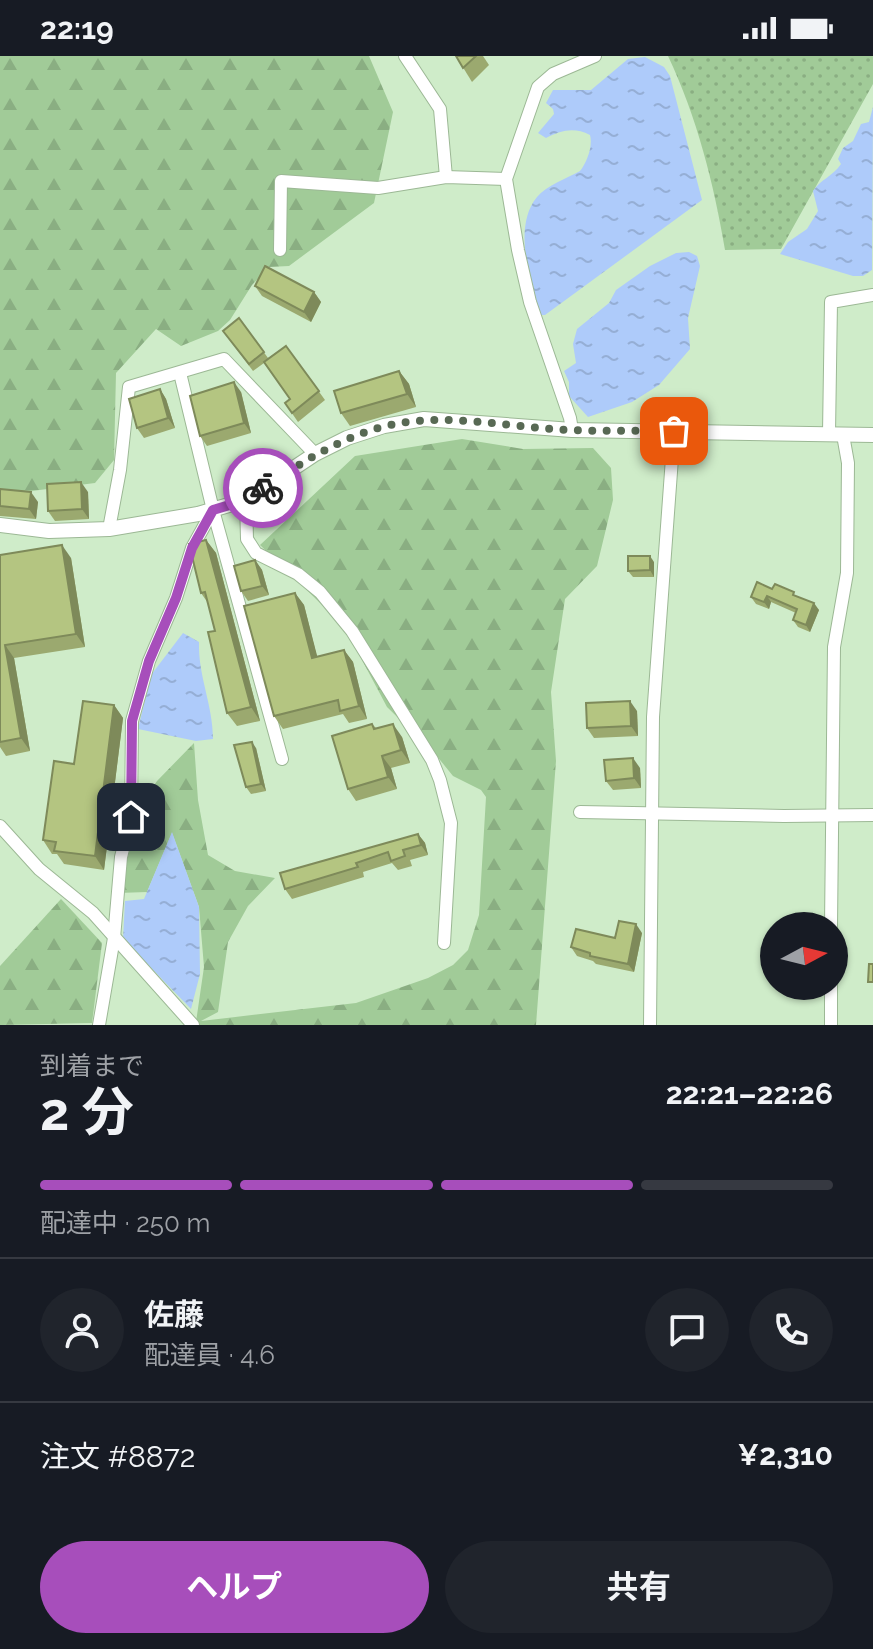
<!DOCTYPE html>
<html lang="ja">
<meta charset="utf-8">
<style>
:root{--surface:#171b24;--page:#20242c;--text:#f1f3f6;--muted:#9ea1a6;--line:#363941;--accent:#a74ebb}
body{margin:0;font-family:Raleway,"Noto Sans JP",sans-serif;background:var(--page);color:var(--text);height:100vh;display:flex;flex-direction:column;font-size:30px;white-space:nowrap}
*{box-sizing:border-box;margin:0}
p{font-size:26px;color:var(--muted)}
.icon{flex:none;width:44px;height:44px;fill:none;stroke:currentColor;stroke-width:2;stroke-linecap:round;stroke-linejoin:round}
.map{position:relative;height:969px;overflow:hidden}
.details{display:flex;flex-direction:column;background:var(--surface);flex:1}
.details>*{flex:none}
.needle{width:52px;rotate:83deg}
.buttons{position:absolute;left:760px;top:856px;display:grid;gap:16px}
.buttons a{display:grid;place-items:center;width:88px;height:88px;border-radius:50%;background:var(--surface);box-shadow:0 2px 6px #0004;font-size:40px}
.pin{position:absolute;display:grid;place-items:center;width:68px;height:68px;color:#fff;margin:-34px;border-radius:16px;box-shadow:0 4px 12px #0006}
.courier{position:absolute;display:grid;place-items:center;width:80px;height:80px;margin:-40px;border:6px solid #a74ebb;border-radius:50%;background:#fff;color:#222;box-shadow:0 2px 10px #0007}
.headline em{font-style:normal;font-weight:700}
.headline div{display:flex;flex-direction:column-reverse}
.headline{display:flex;align-items:center;justify-content:space-between;height:136px;padding:0 40px}
h1{font-size:52px;font-weight:700;line-height:60px}
.bar{display:grid;grid-template-columns:repeat(4,1fr);gap:12px 8px;align-content:center;height:96px;padding:0 40px}
.bar i{height:10px;border-radius:6px;background:var(--line)}
.bar .on{background:var(--accent)}
.bar p{grid-column:span 4}
.line{display:flex;align-items:center;gap:20px;padding:0 40px;border-top:2px solid var(--line)}
.line div{flex:1}
.round{display:grid;place-items:center;flex:none;width:84px;height:84px;border-radius:42px;background:var(--page)}
.cta{display:flex;gap:16px;margin-top:auto;padding:16px 40px}
.cta a{flex:1;height:92px;border-radius:48px;background:var(--accent);color:#fff;font-size:32px;font-weight:700;line-height:92px;text-align:center}
.cta a+a{background:var(--page);color:var(--text)}
.status{display:flex;justify-content:space-between;align-items:center;height:56px;padding:0 40px;background:var(--surface);direction:ltr}
.status svg{height:22px;fill:currentColor}
.map>svg:first-child{display:block}
.grass{fill:url(#grass-dots)}
.forest{fill:url(#forest-firs)}
.water{fill:url(#water-ripples)}
.lines{fill:none;stroke-linecap:round;stroke-linejoin:round}
.minor-casing{stroke:#9cb895;stroke-width:14}
.major-casing{stroke:#9cb895;stroke-width:16}
.minor{stroke:#fff;stroke-width:12}
.major{stroke:#fff;stroke-width:14}
.wall{fill:#9ba96f}
.shaded-wall{fill:#7e8a5a}
.building{fill:#b4c581;stroke:#7e8a5a;stroke-width:2}
.done{stroke:#586954;stroke-width:8;stroke-dasharray:0 14.4}
.route{stroke:#a74ebb;stroke-width:10}
</style>
<div class="status"><b>22:19</b><svg viewBox="0 0 49 12"><path d="M0 12V9h3v3zM5 12V6h3v6zM10 12V3h3v9zM15 12V0h3v12zM26 1h20v11H26zM47 4h2v5h-2z"/></svg></div>
<div class="map">
<svg width="873" height="969" viewBox="0 0 873 969">
<defs>
<pattern id="grass-dots" width="8" height="8" patternUnits="userSpaceOnUse" patternTransform="scale(2)"><rect width="8" height="8" fill="#a1cb98"/><path d="M2 2h.1M6 6h.1" fill="none" stroke="#8aae82" stroke-width="1.8" stroke-linecap="round"/></pattern>
<pattern id="forest-firs" width="22" height="20" patternUnits="userSpaceOnUse" patternTransform="scale(2)"><rect width="22" height="20" fill="#a1cb98"/><path d="M5 1l3.5 6h-7zM16 11l3.5 6h-7z" fill="#8aae82"/></pattern>
<pattern id="water-ripples" width="26" height="14" patternUnits="userSpaceOnUse" patternTransform="scale(2)"><rect width="26" height="14" fill="#aecbfa"/><path d="M2 4q2-2 4 0t4 0M15 11q2-2 4 0t4 0" fill="none" stroke="#95aed5"/></pattern>
</defs>
<rect width="100%" height="100%" fill="#cfecc9"/>
<!-- grass -->
<path class="grass" d="M 668,0 L 873,0 L 873,28 L 781,193 L 725,194 C 714,128 697,61 668,0 Z"/>
<!-- forest -->
<g class="forest">
<polygon points="0,0 369,0 393,56 374,147 289,210 269,211 252,229 230,264 218,275 181,290 156,273 116,317 114,404 95,427 0,439"/>
<polygon points="462,383 523,393 593,392 611,412 613,444 597,510 565,543 551,636 556,705 536,969 187,969 196,966 204,911 199,851 172,777 147,836 118,837 143,746 157,725 194,687 198,744 208,799 235,815 275,822 248,850 228,886 218,956 201,965 356,947 428,922 453,909 468,894 479,859 486,741 481,734 453,720 436,699 387,651 344,570 260,489 355,400"/>
<polygon points="61,843 102,887 92,967 0,969 0,910"/>
</g>
<!-- water -->
<g class="water">
<path d="M 645,1 L 664,11 L 670,20 L 702,144 L 545,259 L 539,259 C 531,227 512,171 537,141 C 546,130 567,122 580,115 C 587,106 593,90 590,79 C 574,71 562,74 546,82 L 538,77 L 554,58 L 553,53 L 546,47 L 553,34 L 591,34 L 628,3 Z"/>
<path d="M 873,51 L 872,214 L 863,220 L 853,220 L 780,198 L 788,186 L 807,173 L 818,155 L 813,135 C 821,123 832,121 841,108 L 838,103 L 843,92 L 853,85 L 861,68 L 869,66 Z"/>
<polygon points="689,196 697,200 700,210 688,262 690,293 659,329 632,346 588,361 569,340 569,326 564,315 576,307 573,288 577,273 609,247 616,234 650,210 676,197"/>
<path d="M 183,577 L 199,586 C 198,620 213,649 213,683 L 196,685 L 138,673 L 151,619 Z"/>
<polygon points="172,776 199,851 200,918 191,953 123,883 125,845 144,843"/>
</g>
<g class="lines">
<defs>
<g id="minor">
<polyline points="405,0 440,53 446,121"/>
<polyline points="280,194 281,125 378,132 446,121 506,123"/>
<polyline points="180,317 213,454 282,703"/>
<polyline points="572,374 570,362 530,246 518,194 506,123 538,31 553,18 595,0"/>
<polyline points="829,377 831,246 873,239"/>
<polyline points="246,444 247,483 256,497 298,518 320,536 352,575 432,704 440,724 451,767 444,887"/>
<polyline points="109,473 120,414 129,331 224,303 315,398"/>
<polyline points="580,756 784,760 873,759"/>
<polyline points="0,770 39,813 93,857 193,969"/>
<polyline points="831,870 834,591 847,517 848,407 843,379"/>
<polyline points="831,930 831,969"/>
<polyline points="99,969 114,882 121,801 131,761 132,665 149,605 176,542 192,492 213,454"/>
<polyline points="650,969 653,661 674,375"/>
</g>
<polyline id="major" points="0,469 49,475 109,473 198,458 246,444 315,398 347,382 384,370 424,363 572,374 873,379"/>
</defs>
<!-- minor casing -->
<use href="#minor" class="minor-casing"/>
<!-- major casing -->
<use href="#major" class="major-casing"/>
<!-- minor -->
<use href="#minor" class="minor"/>
<!-- major -->
<use href="#major" class="major"/>
</g>
<!-- wall -->
<g class="wall">
<polygon points="456,0 483,0 489,9 472,26"/>
<polygon points="255,230 314,236 321,246 311,266 262,240"/>
<polygon points="239,262 268,302 286,290 325,344 298,366 285,347 290,343 264,307 253,315 223,275"/>
<polygon points="399,315 409,328 416,351 350,370 341,357"/>
<polygon points="160,333 166,343 175,372 144,382 137,372"/>
<polygon points="241,336 251,377 207,390 200,380"/>
<polygon points="0,433 38,446 36,463 0,460"/>
<polygon points="88,436 89,463 55,465 48,455"/>
<polygon points="206,484 216,497 260,665 237,670 227,657 215,575 208,547 201,537"/>
<polygon points="0,499 71,502 85,591 14,602 30,695 6,700 0,691"/>
<polygon points="255,504 262,514 269,539 248,545 241,535"/>
<polygon points="654,506 654,521 633,521 628,515"/>
<polygon points="772,533 798,541 819,554 810,576 798,571 793,564 796,557 771,546 769,553 756,548 751,541"/>
<polygon points="295,537 304,549 317,601 344,594 353,606 367,663 349,667 343,658 283,673 274,660"/>
<polygon points="114,649 123,662 104,814 64,808 57,798 52,798 43,784 74,708"/>
<polygon points="637,655 638,680 594,682 587,672"/>
<polygon points="372,668 376,672 402,681 410,707 391,712 397,733 356,745 348,733"/>
<polygon points="256,692 266,735 251,738 246,731"/>
<polygon points="640,712 641,732 613,734 606,725"/>
<polygon points="418,778 425,787 428,799 410,804 412,810 398,814 392,807 363,816 364,821 292,843 285,833"/>
<polygon points="642,877 634,916 596,908 593,905 577,900 571,891"/>
</g>
<!-- shaded-wall -->
<g class="shaded-wall">
<polygon points="314,236 321,246 311,266 304,256"/>
<polygon points="399,315 409,328 416,351 407,338"/>
<polygon points="234,326 241,336 251,377 244,367"/>
<polygon points="160,333 166,343 175,372 168,362"/>
<polygon points="81,426 88,436 89,463 82,453"/>
<polygon points="31,436 38,446 36,463 29,453"/>
<polygon points="206,484 216,497 260,665 251,651"/>
<polygon points="62,489 71,502 85,591 76,578"/>
<polygon points="650,500 654,506 654,521 650,514"/>
<polygon points="255,504 262,514 269,539 262,530"/>
<polygon points="295,537 304,549 321,615 312,602"/>
<polygon points="767,540 771,546 769,553 764,546"/>
<polygon points="814,547 819,554 810,576 806,569"/>
<polygon points="5,589 14,602 30,695 21,682"/>
<polygon points="344,594 353,606 367,663 359,650"/>
<polygon points="630,645 637,655 638,680 631,670"/>
<polygon points="114,649 123,662 104,814 95,800"/>
<polygon points="393,668 402,681 410,707 401,694"/>
<polygon points="252,686 256,692 266,735 261,728"/>
<polygon points="382,700 391,712 397,733 388,721"/>
<polygon points="633,702 640,712 641,732 634,722"/>
<polygon points="418,778 425,787 428,799 421,789"/>
<polygon points="636,868 642,877 634,916 628,908"/>
</g>
<!-- building -->
<g class="building">
<polygon points="456,0 476,0 463,12"/>
<polygon points="265,210 314,236 304,256 255,230"/>
<polygon points="239,262 264,296 249,308 223,275"/>
<polygon points="286,290 319,335 292,357 285,347 290,343 264,306"/>
<polygon points="399,315 407,338 341,357 334,335"/>
<polygon points="234,326 244,367 200,380 190,340"/>
<polygon points="160,333 168,362 137,372 129,343"/>
<polygon points="81,426 82,453 48,455 47,428"/>
<polygon points="0,433 31,436 29,453 0,450"/>
<polygon points="206,484 251,651 227,657 208,576 215,575 205,536 201,537 189,488"/>
<polygon points="62,489 76,578 5,589 21,682 0,686 0,499"/>
<polygon points="628,500 650,500 650,514 628,515"/>
<polygon points="255,504 262,530 241,535 234,510"/>
<polygon points="757,526 772,533 775,528 794,536 793,539 814,547 806,569 793,564 797,553 767,540 764,546 751,541"/>
<polygon points="295,537 312,602 344,594 359,650 340,655 338,644 274,660 244,550"/>
<polygon points="83,645 114,649 95,800 54,795 56,786 43,784 54,705 74,708"/>
<polygon points="630,645 631,670 587,672 586,647"/>
<polygon points="372,668 374,673 393,668 401,694 382,700 388,721 348,733 332,680"/>
<polygon points="252,686 261,728 246,731 234,689"/>
<polygon points="633,702 634,722 606,725 604,704"/>
<polygon points="418,778 421,789 403,794 405,800 391,805 388,796 356,807 358,811 285,833 280,817"/>
<polygon points="619,865 636,868 628,908 590,900 590,897 571,891 576,873 615,882"/>
<polygon points="869,908 873,908 873,926 868,926"/>
</g>
<g class="lines">
<!-- done -->
<path class="done" d="M 263,432 C 301,407 338,383 382,371 C 438,356 496,369 552,373 C 592,376 633,374 674,375"/>
<!-- route -->
<polyline class="route" points="131,761 132,665 149,605 176,542 192,492 213,454 246,444 263,432"/>
</g>
</svg>
<div class="buttons">
<a><svg class="needle" viewBox="-14 -14 28 28"><path d="M0-13l5 13h-10z" fill="#e53935"/><path d="M0 13l5-13h-10z" fill="#9ea1a6"/></svg></a>
</div>
<div class="pin" style="left:674px;top:375px;background:#ea580c"><svg class="icon" aria-label="bag" viewBox="0 0 24 24"><path d="M5 8h14l-1 12H6zM9 8a3 3 0 0 1 6 0"/></svg></div>
<div class="pin" style="left:131px;top:761px;background:#1f2937"><svg class="icon" aria-label="home" viewBox="0 0 24 24"><path d="M3 11l9-7 9 7M6 9v11h12V9"/></svg></div>
<div class="courier" style="left:263px;top:432px"><svg class="icon" aria-label="bike" viewBox="0 0 24 24"><circle cx="6" cy="16" r="4"/><circle cx="18" cy="16" r="4"/><path d="M6 16l4-8h5l3 8M10 8l3 8H6M13 5h3"/></svg></div>
</div>
<section class="details">
<div class="headline"><div><h1>2 分</h1><p>到着まで</p></div><em>22:21–22:26</em></div>
<div class="bar"><i class="on"></i><i class="on"></i><i class="on"></i><i></i><p>配達中 · 250 m</p></div>
<div class="line" style="height:144px"><a class="round"><svg class="icon" aria-label="person" viewBox="0 0 24 24"><circle cx="12" cy="8" r="4"/><path d="M4 21q1-7 8-7t8 7"/></svg></a><div><b>佐藤</b><p>配達員 · 4.6</p></div><a class="round"><svg class="icon" aria-label="chat" viewBox="0 0 24 24"><path d="M4 5h16v11H9l-5 4z"/></svg></a><a class="round"><svg class="icon" aria-label="phone" viewBox="0 0 24 24"><path d="M5 4h4l2 5-3 2q2 4 5 5l2-3 5 2v4C11 20 4 13 5 4z"/></svg></a></div>
<div class="line" style="height:104px"><div>注文 #8872</div><b>¥2,310</b></div>
<div class="cta"><a>ヘルプ</a><a>共有</a></div>
</section>
